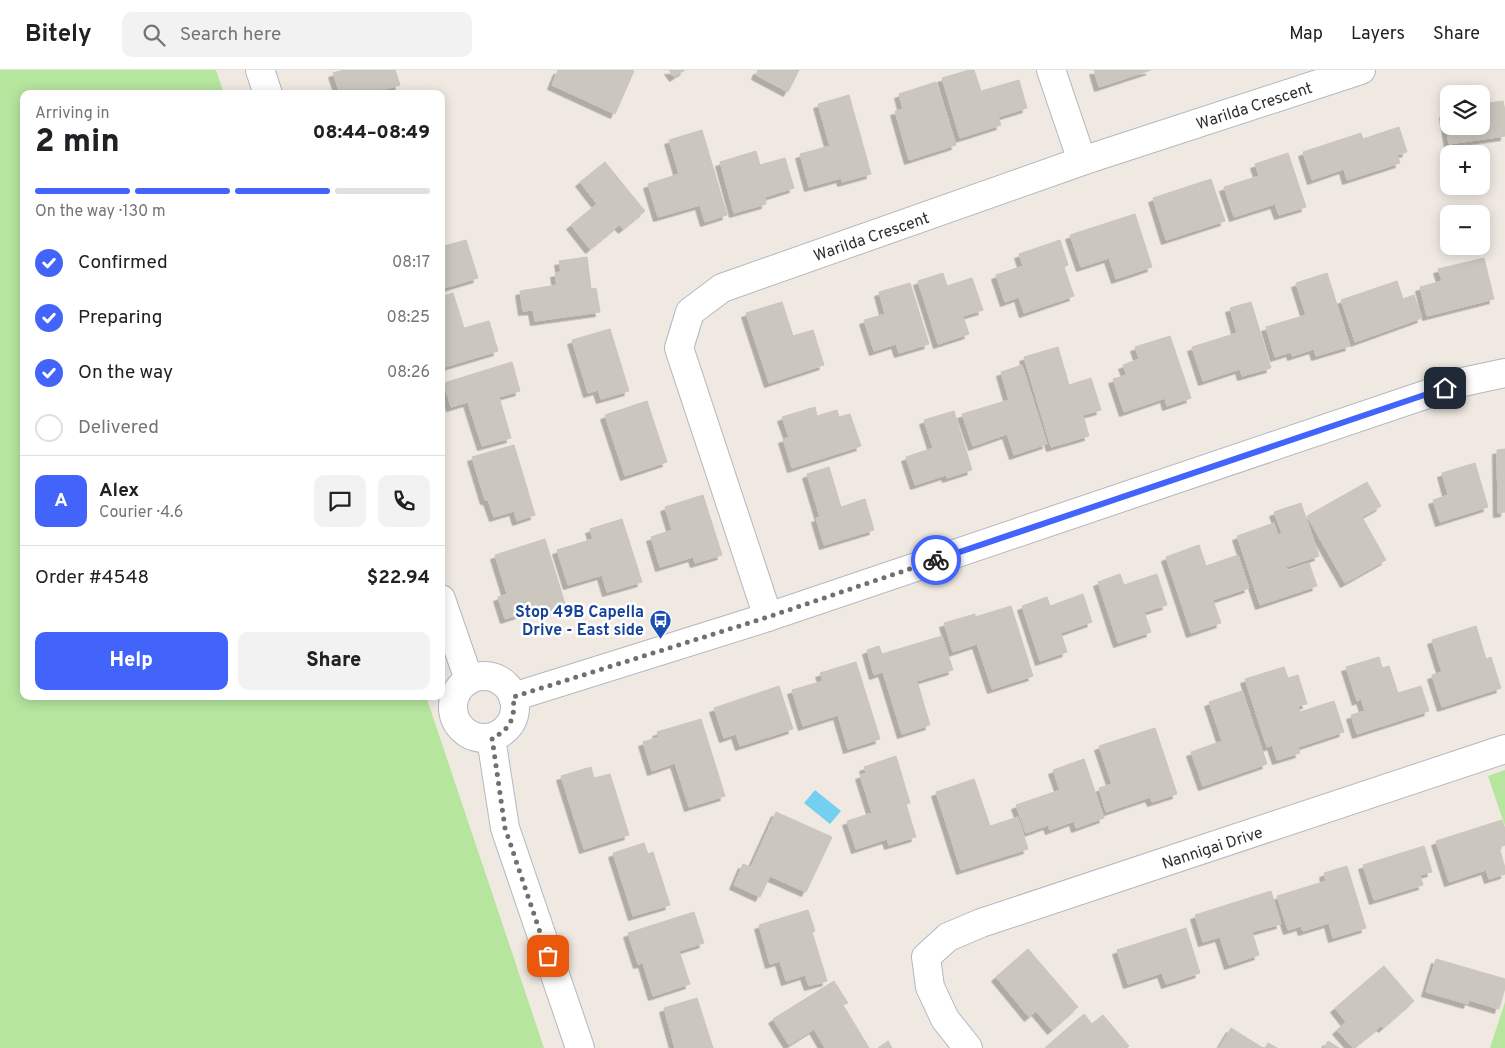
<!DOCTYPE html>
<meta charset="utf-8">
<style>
:root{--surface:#fff;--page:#f2f2f2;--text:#202124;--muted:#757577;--line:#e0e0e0;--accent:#4264fb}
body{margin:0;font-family:Overpass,sans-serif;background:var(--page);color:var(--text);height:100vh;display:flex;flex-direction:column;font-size:19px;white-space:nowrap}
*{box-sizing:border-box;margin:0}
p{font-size:16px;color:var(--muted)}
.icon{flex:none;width:28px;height:28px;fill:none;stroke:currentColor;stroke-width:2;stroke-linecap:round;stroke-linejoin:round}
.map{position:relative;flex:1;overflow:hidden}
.sheet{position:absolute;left:20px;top:20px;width:425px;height:610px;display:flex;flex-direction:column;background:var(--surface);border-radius:10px;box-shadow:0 2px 12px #0003}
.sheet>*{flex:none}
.controls{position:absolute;left:1440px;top:15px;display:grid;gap:10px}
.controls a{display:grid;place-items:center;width:50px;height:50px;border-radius:10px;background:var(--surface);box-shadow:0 2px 12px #0003;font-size:25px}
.pin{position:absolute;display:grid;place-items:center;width:42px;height:42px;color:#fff;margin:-21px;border-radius:10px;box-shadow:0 2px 8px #0006}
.courier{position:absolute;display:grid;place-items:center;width:50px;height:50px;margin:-25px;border:4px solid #4264fb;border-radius:50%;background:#fff;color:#222;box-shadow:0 1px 6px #0007}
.head em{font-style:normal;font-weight:800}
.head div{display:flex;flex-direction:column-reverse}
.head{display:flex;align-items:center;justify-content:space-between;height:85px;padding:0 15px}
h1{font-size:32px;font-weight:800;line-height:38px}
.bar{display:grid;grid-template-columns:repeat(4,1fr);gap:8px 5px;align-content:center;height:60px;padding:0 15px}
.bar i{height:6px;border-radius:4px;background:var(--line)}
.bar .on{background:var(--accent)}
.bar p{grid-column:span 4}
.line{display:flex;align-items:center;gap:12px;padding:0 15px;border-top:1px solid var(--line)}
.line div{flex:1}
.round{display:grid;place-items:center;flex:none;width:52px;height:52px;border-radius:10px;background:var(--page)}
ol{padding:0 15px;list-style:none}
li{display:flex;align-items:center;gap:15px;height:55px}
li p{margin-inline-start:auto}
li .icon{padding:5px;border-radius:50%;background:var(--accent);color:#fff;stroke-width:4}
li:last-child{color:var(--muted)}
li i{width:28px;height:28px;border:2px solid var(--line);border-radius:50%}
.primary-button{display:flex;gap:10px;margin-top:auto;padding:10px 15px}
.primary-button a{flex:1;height:58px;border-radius:10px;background:var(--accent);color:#fff;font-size:20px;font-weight:800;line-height:58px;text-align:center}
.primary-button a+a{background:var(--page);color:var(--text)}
header{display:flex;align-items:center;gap:30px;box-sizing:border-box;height:70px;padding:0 25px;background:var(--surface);border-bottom:1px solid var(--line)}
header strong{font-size:24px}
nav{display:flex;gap:28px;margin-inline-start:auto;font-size:18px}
.search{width:350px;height:45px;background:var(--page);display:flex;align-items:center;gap:12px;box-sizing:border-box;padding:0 18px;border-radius:10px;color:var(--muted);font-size:19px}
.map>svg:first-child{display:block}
.green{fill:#b6e59e}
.water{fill:#75cff0}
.building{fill:#cbc7bf;stroke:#cbc5ba;filter:url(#shadow)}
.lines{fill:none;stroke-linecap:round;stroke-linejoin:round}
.street-casing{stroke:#b4b7c1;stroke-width:30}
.secondary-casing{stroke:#b4b7c1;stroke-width:30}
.street{stroke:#fff;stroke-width:28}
.secondary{stroke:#fff;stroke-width:28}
.done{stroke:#726f6d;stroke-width:5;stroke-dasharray:0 9}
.route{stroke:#4264fb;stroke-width:6}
.labels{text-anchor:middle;stroke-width:5;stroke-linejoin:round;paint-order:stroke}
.street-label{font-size:16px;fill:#2e2e2e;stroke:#fff}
.transit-label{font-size:16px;font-weight:bold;fill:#164399;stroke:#fff;text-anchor:end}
</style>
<header>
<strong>Bitely</strong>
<div class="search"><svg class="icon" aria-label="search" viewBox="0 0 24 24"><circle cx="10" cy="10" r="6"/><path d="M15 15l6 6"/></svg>Search here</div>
<nav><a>Map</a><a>Layers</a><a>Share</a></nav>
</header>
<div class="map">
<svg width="1505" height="978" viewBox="0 0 1505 978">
<defs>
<filter id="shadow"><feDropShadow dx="-4.5" dy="4.5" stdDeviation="0" flood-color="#0004"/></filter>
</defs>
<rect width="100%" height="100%" fill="#efe9e1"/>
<!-- green -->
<g class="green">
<polygon points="0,0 216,0 224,24 24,24 24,626 426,626 544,978 0,978"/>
<polygon points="1505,700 1505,756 1488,706"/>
<polygon points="1505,932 1505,978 1490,978"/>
</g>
<!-- water -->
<polygon class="water" points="815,720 841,741 830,754 804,733"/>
<!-- building -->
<g class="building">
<polygon points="344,0 395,0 400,15 382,20 384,24 340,24 333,3"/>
<polygon points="558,0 631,0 634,1 615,44 552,15"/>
<polygon points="669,0 685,0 674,7"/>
<polygon points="758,0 799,0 788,22 756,5"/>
<polygon points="969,0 974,0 981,21 1019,10 1027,38 998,47 1001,55 960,68 942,8"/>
<polygon points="1094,0 1151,0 1099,17"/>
<polygon points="936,12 956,75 909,90 895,41 903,39 899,24"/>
<polygon points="849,25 871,104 842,112 841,108 809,117 800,84 830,76 818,34"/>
<polygon points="1503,31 1505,41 1505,66 1449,74 1444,43 1449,42 1449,56 1481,56 1481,34"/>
<polygon points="1399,57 1407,82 1397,85 1400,93 1347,110 1344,99 1312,110 1303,82 1361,63 1363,69"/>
<polygon points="702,60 727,145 705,152 700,135 658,147 648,114 679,104 669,70"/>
<polygon points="756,81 760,95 785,88 794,118 765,127 766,134 734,143 720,92"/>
<polygon points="1288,83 1306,137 1279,145 1275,134 1234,147 1224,117 1259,106 1255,94"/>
<polygon points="605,92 645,141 623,159 619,155 590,179 571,155 597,134 580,112"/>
<polygon points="1211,109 1225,151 1166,170 1153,128"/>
<polygon points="1135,144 1152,197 1116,209 1109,188 1081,197 1070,165"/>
<polygon points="466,170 478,208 441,219 441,177"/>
<polygon points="1060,170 1068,195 1064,197 1074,226 1024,243 1019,227 1005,232 996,205 1023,196 1019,184"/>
<polygon points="587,187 591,219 596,218 600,242 535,251 533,240 523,241 520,221 557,215 555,203 561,202 559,191"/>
<polygon points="1484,188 1494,229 1427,246 1420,217 1442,211 1438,199"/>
<polygon points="943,203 947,216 972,208 983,240 963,246 969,264 938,274 918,211"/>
<polygon points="1327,203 1350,276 1316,286 1314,279 1292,286 1291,282 1275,287 1266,257 1306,245 1296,213"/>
<polygon points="1397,211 1403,229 1414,225 1422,248 1355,272 1341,230"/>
<polygon points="910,213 929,274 899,283 896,274 874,281 864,250 885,244 879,222"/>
<polygon points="453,223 464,258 489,251 498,281 441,298 441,227"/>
<polygon points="782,232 793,266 813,260 824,295 769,313 746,243"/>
<polygon points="1251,232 1271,298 1242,306 1240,299 1203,311 1192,277 1237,263 1230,238"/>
<polygon points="610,259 629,321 601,329 598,320 588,323 572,270"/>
<polygon points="1170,266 1191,328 1167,336 1165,328 1124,342 1113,309 1127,305 1123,295 1139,289 1135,277"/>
<polygon points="1058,277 1069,315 1091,308 1101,340 1083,345 1089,366 1051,377 1024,287"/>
<polygon points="512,292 520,321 499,327 511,368 482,376 468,332 451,337 444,313"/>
<polygon points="1022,295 1047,374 1014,385 1007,364 973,376 962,344 1009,330 1001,302"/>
<polygon points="647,331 667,392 625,406 605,345"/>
<polygon points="815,337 817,346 837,340 839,347 850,344 861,376 792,398 783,369 789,367 782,347"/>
<polygon points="954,341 972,400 947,408 946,405 915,415 906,387 933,378 924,350"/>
<polygon points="514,375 535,445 517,451 514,441 494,447 488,430 485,430 472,387"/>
<polygon points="1505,379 1505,442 1498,443 1497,380"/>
<polygon points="1475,393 1488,437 1440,452 1433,430 1448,425 1442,403"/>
<polygon points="829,397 841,437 865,429 874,460 824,475 816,448 820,447 807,404"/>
<polygon points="1367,412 1381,436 1362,447 1386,490 1345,513 1307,446"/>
<polygon points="703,425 722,485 695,493 693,487 660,497 651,467 672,460 665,437"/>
<polygon points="1301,433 1319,486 1286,497 1288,501 1309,493 1317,516 1260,535 1237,466 1274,453 1278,465 1282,463 1274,442"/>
<polygon points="622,449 642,512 607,522 602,505 568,515 557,480 593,469 590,459"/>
<polygon points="545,469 566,537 544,543 542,537 505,549 498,527 507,524 495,485"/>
<polygon points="1199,475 1206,496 1238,485 1249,518 1213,530 1221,553 1191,563 1166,487"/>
<polygon points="1120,504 1124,515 1157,504 1167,535 1144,542 1151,562 1118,573 1098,512"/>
<polygon points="1083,524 1092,552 1061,563 1067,582 1040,591 1022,536 1047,527 1050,536"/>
<polygon points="1011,536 1033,606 992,619 977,574 953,582 944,553 975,544 975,547"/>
<polygon points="1476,556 1486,589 1491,587 1501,618 1442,637 1432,605 1442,602 1432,570"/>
<polygon points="942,566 953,600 917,611 930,655 902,664 883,602 874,605 867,580 879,576 882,584"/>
<polygon points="1379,587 1382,598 1389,596 1398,623 1421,616 1429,641 1357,664 1351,645 1365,641 1361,629 1357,631 1346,597"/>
<polygon points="856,592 880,669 848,679 838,645 803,656 792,620 823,611 820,603"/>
<polygon points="1284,597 1288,608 1298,605 1307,634 1298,636 1300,642 1334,631 1344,662 1298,677 1300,683 1277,690 1272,675 1267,677 1245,609"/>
<polygon points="779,616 793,659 740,676 736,664 724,668 714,638"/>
<polygon points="1242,621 1267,694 1203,716 1191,682 1222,671 1209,632"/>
<polygon points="701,649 725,726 689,737 675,693 652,701 643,672 659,667 657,662"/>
<polygon points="1155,658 1177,724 1152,732 1150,727 1106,742 1099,718 1112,714 1099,676"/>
<polygon points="896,686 910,733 906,734 916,767 889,775 887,769 856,779 847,751 872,743 860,705 866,703 864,697"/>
<polygon points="1084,689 1104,748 1076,758 1074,751 1050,760 1048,755 1026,763 1016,735 1060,720 1053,700"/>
<polygon points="591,697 594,708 610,704 629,765 584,779 561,706"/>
<polygon points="974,709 990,756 1018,747 1028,779 961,800 936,722"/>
<polygon points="776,742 832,767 806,822 770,806 760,827 734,815 743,794 751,797"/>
<polygon points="1502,750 1505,759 1505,775 1499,777 1505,798 1505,804 1489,809 1486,800 1449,812 1436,771"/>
<polygon points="644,773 648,784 653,782 670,835 633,846 613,783"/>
<polygon points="1424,776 1432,802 1420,805 1423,815 1374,830 1363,795"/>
<polygon points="1347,796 1366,858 1333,868 1329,853 1303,861 1301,856 1288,860 1277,826 1326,811 1324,803"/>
<polygon points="1271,821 1281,854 1252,862 1259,885 1229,895 1220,867 1203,872 1195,845"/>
<polygon points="808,840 815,861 812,862 827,911 809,916 805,905 786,911 780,891 770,894 759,855"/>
<polygon points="694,842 704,873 679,881 690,914 653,926 643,893 638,894 628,863"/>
<polygon points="1186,858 1200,903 1166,914 1162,903 1128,914 1117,880"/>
<polygon points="1028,879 1078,937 1052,960 1036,941 1029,947 996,907"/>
<polygon points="1436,889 1505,909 1505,918 1499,939 1469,930 1468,934 1426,922"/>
<polygon points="1384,896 1414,931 1383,958 1381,956 1353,978 1337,960 1346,952 1335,938"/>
<polygon points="834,911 848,933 843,935 869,978 825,978 814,959 789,975 773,949"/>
<polygon points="697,928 713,978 675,978 664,938"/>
<polygon points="1084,944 1092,954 1103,945 1129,976 1127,978 1047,978 1046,977"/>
<polygon points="1231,958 1263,978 1219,978"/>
<polygon points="888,971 892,978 878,978"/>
<polygon points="1328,971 1339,978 1324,978"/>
<polygon points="1268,973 1277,978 1265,978"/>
</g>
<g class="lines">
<defs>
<g id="street">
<polyline points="1051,0 1082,91"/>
<polyline points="768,547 679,278 690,242 722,218 1082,91 1361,0"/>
<polyline points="513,627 768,547 1463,312 1505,303"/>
<polyline points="491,668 505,758 580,978"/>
<polyline points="968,978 945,949 930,917 926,887 948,867 981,853 1505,679"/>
</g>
<g id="secondary">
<polyline points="260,0 268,24"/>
<polyline points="441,529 469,610"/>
<circle cx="484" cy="637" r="31"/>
</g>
</defs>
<!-- street casing -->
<use href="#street" class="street-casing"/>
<!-- secondary casing -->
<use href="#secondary" class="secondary-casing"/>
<!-- street -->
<use href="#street" class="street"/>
<!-- secondary -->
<use href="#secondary" class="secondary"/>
</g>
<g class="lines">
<!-- done -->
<path class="done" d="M 548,886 L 505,758 L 492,668 C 510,660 516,647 513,627 L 768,547 L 936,490"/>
<!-- route -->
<polyline class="route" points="936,490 1445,318"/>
</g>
<!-- icons -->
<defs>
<symbol id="bus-pin" viewBox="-11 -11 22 30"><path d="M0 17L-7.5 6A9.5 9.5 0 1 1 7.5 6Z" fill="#1a4fb4" stroke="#fff"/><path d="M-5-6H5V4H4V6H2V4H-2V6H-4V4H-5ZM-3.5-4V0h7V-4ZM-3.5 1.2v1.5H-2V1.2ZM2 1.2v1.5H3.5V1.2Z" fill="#fff"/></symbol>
</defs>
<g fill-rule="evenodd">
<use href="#bus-pin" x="648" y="538" width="25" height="34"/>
</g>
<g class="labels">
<!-- street labels -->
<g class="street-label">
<text transform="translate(1254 35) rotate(-18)" y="6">Warilda Crescent</text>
<text transform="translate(871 166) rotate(-19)" y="6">Warilda Crescent</text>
<text transform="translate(1212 777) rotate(-18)" y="6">Nannigai Drive</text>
</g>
<!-- transit labels -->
<g class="transit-label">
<text x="644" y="547">Stop 49B Capella<tspan x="644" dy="18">Drive - East side</tspan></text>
</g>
</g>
</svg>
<div class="controls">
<a><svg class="icon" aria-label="layers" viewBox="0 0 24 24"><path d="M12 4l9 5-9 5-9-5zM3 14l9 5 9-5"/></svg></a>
<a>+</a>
<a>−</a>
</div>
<div class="pin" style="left:548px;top:886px;background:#ea580c"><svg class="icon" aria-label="bag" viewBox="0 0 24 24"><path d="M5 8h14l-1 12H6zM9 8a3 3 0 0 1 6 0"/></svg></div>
<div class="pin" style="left:1445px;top:318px;background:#1f2937"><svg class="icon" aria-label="home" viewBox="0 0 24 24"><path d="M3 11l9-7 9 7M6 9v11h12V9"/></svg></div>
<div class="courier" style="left:936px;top:490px"><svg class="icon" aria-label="bike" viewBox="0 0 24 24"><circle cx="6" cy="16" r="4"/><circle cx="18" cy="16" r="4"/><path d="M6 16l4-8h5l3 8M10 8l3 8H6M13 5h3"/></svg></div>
<section class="sheet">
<div class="head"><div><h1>2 min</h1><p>Arriving in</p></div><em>08:44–08:49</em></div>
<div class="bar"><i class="on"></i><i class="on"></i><i class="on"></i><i></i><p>On the way · 130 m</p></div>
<ol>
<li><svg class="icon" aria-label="check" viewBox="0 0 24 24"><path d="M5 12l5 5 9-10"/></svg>Confirmed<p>08:17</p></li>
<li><svg class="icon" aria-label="check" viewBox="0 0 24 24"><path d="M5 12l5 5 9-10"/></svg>Preparing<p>08:25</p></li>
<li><svg class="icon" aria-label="check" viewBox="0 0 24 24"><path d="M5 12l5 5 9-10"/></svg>On the way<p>08:26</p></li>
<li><i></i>Delivered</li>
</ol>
<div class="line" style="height:90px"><b class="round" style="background:var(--accent);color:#fff">A</b><div><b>Alex</b><p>Courier · 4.6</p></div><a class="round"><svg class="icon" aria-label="chat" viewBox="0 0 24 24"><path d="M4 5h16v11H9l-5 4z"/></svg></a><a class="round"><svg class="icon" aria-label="phone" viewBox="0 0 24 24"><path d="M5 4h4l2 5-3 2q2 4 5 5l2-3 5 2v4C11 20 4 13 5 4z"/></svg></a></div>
<div class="line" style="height:65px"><div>Order #4548</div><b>$22.94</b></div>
<div class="primary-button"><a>Help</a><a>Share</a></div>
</section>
</div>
